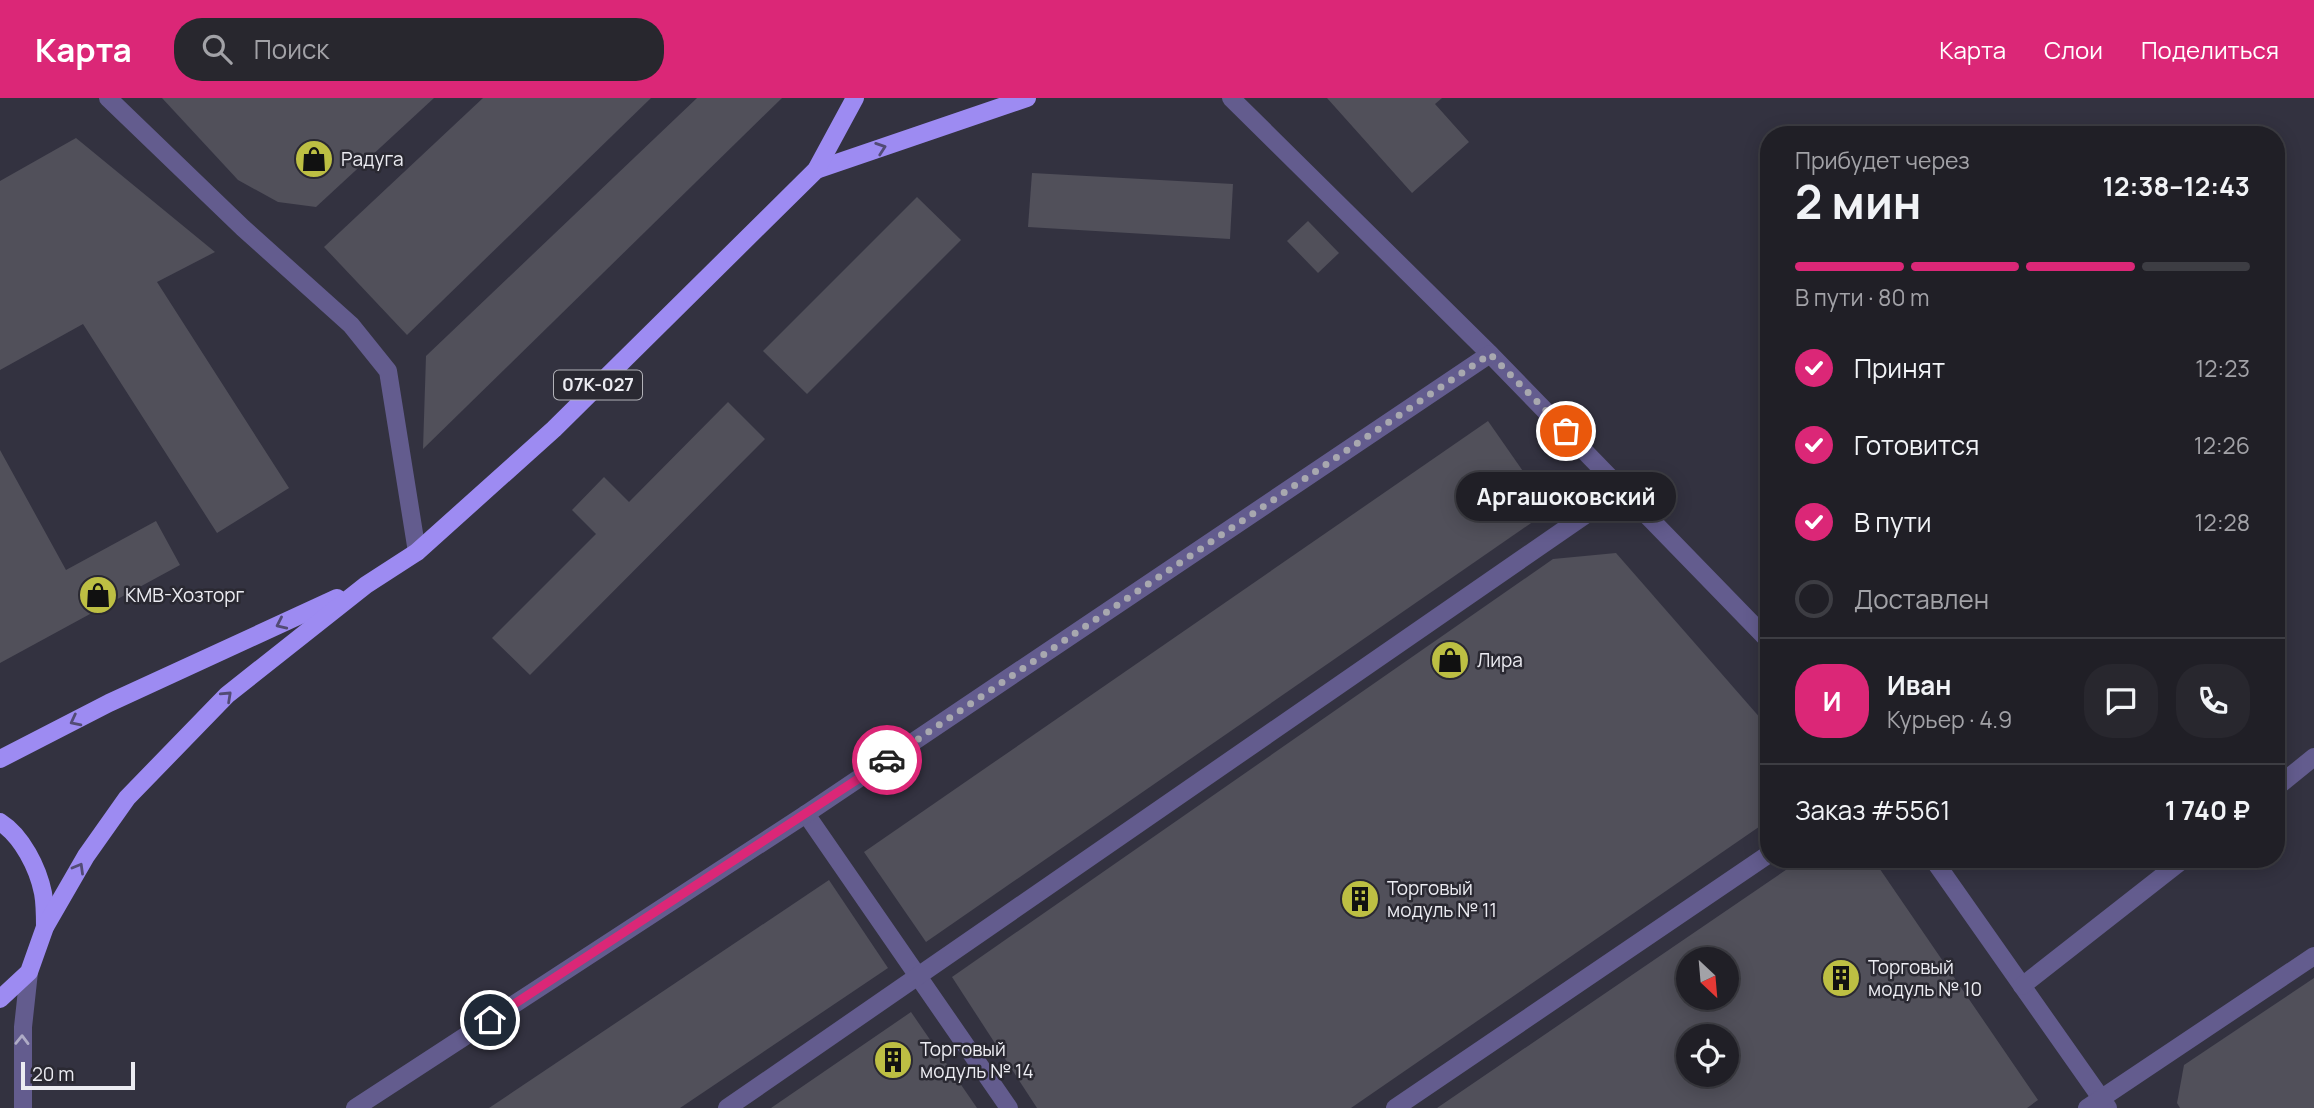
<!DOCTYPE html>
<html lang="ru">
<meta charset="utf-8">
<style>
:root{--surface:#201f26;--page:#28272e;--text:#f1f3f6;--muted:#a2a2a7;--line:#3d3d43;--accent:#db2777}
body{margin:0;font-family:Manrope,sans-serif;background:var(--page);color:var(--text);height:100vh;display:flex;flex-direction:column;font-size:26px;white-space:nowrap}
*{box-sizing:border-box;margin:0}
p{font-size:23px;color:var(--muted)}
.icon{flex:none;width:38px;height:38px;fill:none;stroke:currentColor;stroke-width:2;stroke-linecap:round;stroke-linejoin:round}
.map{position:relative;flex:1;overflow:hidden}
.sheet{position:absolute;left:1760px;top:28px;width:525px;height:742px;display:flex;flex-direction:column;background:var(--surface);border-radius:28px;box-shadow:0 4px 18px #0003,0 0 0 2px var(--line)}
.sheet>*{flex:none}
.needle{width:46px;rotate:154deg}
.tools{position:absolute;left:1676px;top:849px;display:grid;gap:14px}
.tools a{display:grid;place-items:center;width:63px;height:63px;border-radius:50%;background:var(--surface);box-shadow:0 4px 18px #0003,0 0 0 2px var(--line);font-size:35px}
.scale{position:absolute;left:21px;bottom:18px;width:114px;box-sizing:border-box;padding-left:7px;border:4px solid #ececf2;border-top:0;font-size:19px;line-height:24px;white-space:nowrap;color:#ececf2;-webkit-text-stroke:5px #2a2932;paint-order:stroke}
.pin{position:absolute;display:grid;place-items:center;width:60px;height:60px;color:#fff;margin:-30px;border:4px solid #fff;border-radius:50%;box-shadow:0 2px 7px #0007}
.courier{position:absolute;display:grid;place-items:center;width:70px;height:70px;margin:-35px;border:5px solid #db2777;border-radius:50%;background:#fff;color:#222;box-shadow:0 2px 9px #0007}
.bubble{position:absolute;height:49px;border-radius:24px;background:var(--surface);box-shadow:0 4px 18px #0003,0 0 0 2px var(--line);font-size:23px;font-weight:700;line-height:49px;text-align:center}
.overview em{font-style:normal;font-weight:700}
.overview div{display:flex;flex-direction:column-reverse}
.overview{display:flex;align-items:center;justify-content:space-between;height:119px;padding:0 35px}
h1{font-size:46px;font-weight:700;line-height:52px}
.bar{display:grid;grid-template-columns:repeat(4,1fr);gap:10px 7px;align-content:center;height:84px;padding:0 35px}
.bar i{height:9px;border-radius:5px;background:var(--line)}
.bar .on{background:var(--accent)}
.bar p{grid-column:span 4}
.line{display:flex;align-items:center;gap:18px;padding:0 35px;border-top:2px solid var(--line)}
.line div{flex:1}
.round{display:grid;place-items:center;flex:none;width:74px;height:74px;border-radius:28px;background:var(--page)}
ol{padding:0 35px;list-style:none}
li{display:flex;align-items:center;gap:21px;height:77px}
li p{margin-inline-start:auto}
li .icon{padding:7px;border-radius:50%;background:var(--accent);color:#fff;stroke-width:4}
li:last-child{color:var(--muted)}
li i{width:38px;height:38px;border:4px solid var(--line);border-radius:50%}
header{display:flex;align-items:center;gap:42px;box-sizing:border-box;height:98px;padding:0 35px;background:var(--accent);color:#fff}
header strong{font-size:33px}
nav{display:flex;gap:38px;margin-inline-start:auto;font-size:24px}
.search{width:490px;height:63px;background:var(--page);display:flex;align-items:center;gap:18px;box-sizing:border-box;padding:0 24px;border-radius:28px;color:var(--muted);font-size:26px}
.map>svg:first-child{display:block}
.built{fill:#333240;fill-rule:evenodd}
.building{fill:#51505a;fill-rule:evenodd}
.lines{fill:none;stroke-linecap:round;stroke-linejoin:round}
.lane{stroke:#635c8e;stroke-width:18}
.primary{stroke:#9d8bf2;stroke-width:18}
.oneway{stroke:#524b75}
.oneway2{stroke:#aeabc5}
.done{stroke:#a8a8af;stroke-width:7;stroke-dasharray:0 12.6}
.route{stroke:#db2777;stroke-width:9}
.labels{text-anchor:middle;stroke-width:5;stroke-linejoin:round;paint-order:stroke}
.shield{fill:#2a2932;stroke:#b2b2b8;stroke-width:2}
.shield-label{font-size:18px;font-weight:bold;fill:#ececf2}
.poi-label{font-size:19px;fill:#ececf2;stroke:#2a2932;text-anchor:start}
</style>
<header>
<strong>Карта</strong>
<div class="search"><svg class="icon" aria-label="search" viewBox="0 0 24 24"><circle cx="10" cy="10" r="6"/><path d="M15 15l6 6"/></svg>Поиск</div>
<nav><a>Карта</a><a>Слои</a><a>Поделиться</a></nav>
</header>
<div class="map">
<svg width="2314" height="1010" viewBox="0 0 2314 1010">
<rect width="100%" height="100%" fill="#2a2932"/>
<!-- built -->
<path class="built" d="M 0,0 L 2314,0 L 2314,1010 L 0,1010 ZM 1769,37 L 2277,37 L 2277,761 L 1769,761 ZM 1689,861 L 1727,861 L 1727,900 L 1689,900 ZM 1689,938 L 1727,938 L 1727,976 L 1689,976 Z"/>
<!-- building -->
<g class="building">
<polygon points="162,0 434,0 316,109 278,104 238,82"/>
<polygon points="483,0 651,0 407,237 324,149"/>
<polygon points="697,0 782,0 423,351 426,258"/>
<polygon points="1327,0 1442,0 1435,6 1469,44 1412,95"/>
<polygon points="76,40 215,154 157,184 289,390 217,435 83,226 0,272 0,83"/>
<polygon points="1032,75 1233,86 1230,141 1028,129"/>
<polygon points="917,99 961,142 807,296 763,253"/>
<polygon points="1308,123 1339,155 1318,175 1287,143"/>
<polygon points="728,304 765,341 530,577 492,540 596,436 572,412 604,379 629,404"/>
<polygon points="1488,323 1550,412 926,844 864,754"/>
<polygon points="0,352 66,472 156,423 180,467 0,565"/>
<polygon points="1616,455 1769,630 1769,722 1351,1010 1037,1010 952,879 1553,461"/>
<path d="M 1802,761 L 1873,761 L 2038,1002 L 2027,1010 L 1437,1010 ZM 1689,861 L 1727,861 L 1727,900 L 1689,900 ZM 1689,938 L 1727,938 L 1727,976 L 1689,976 Z"/>
<polygon points="829,782 888,870 680,1010 489,1010"/>
<polygon points="2314,880 2314,1010 2180,1010 2177,1005 2184,967"/>
<polygon points="911,914 977,1010 771,1010"/>
</g>
<g class="lines">
<!-- lane -->
<g class="lane">
<polyline points="108,0 243,130 351,227 388,273 417,454"/>
<polyline points="1231,0 1490,256 1769,543"/>
<polyline points="2277,689 2314,659"/>
<polyline points="806,716 1009,1010"/>
<polyline points="1933,761 2108,1010"/>
<polyline points="2022,888 2184,761"/>
<polyline points="23,1010 23,929 29,874"/>
<polyline points="355,1010 806,716 1490,256"/>
<polyline points="727,1010 1623,391"/>
<polyline points="1395,1010 1769,756"/>
<polyline points="2087,1010 2314,858"/>
</g>
<!-- primary -->
<g class="primary">
<polyline points="816,72 1027,0"/>
<polyline points="0,661 109,605 337,500"/>
<path d="M 0,724 C 22,738 38,770 43,795 C 45,806 45,818 45,829"/>
<polyline points="0,901 29,874 45,829 86,758 127,700 227,597 366,487 417,454 554,331 816,72 855,0"/>
</g>
</g>
<!-- one-way arrows -->
<defs><path id="oneway-chevron" d="M-2-3.5L2.5 0L-2 3.5" fill="none" stroke-width="1.6" stroke-linecap="round" stroke-linejoin="round" transform="scale(1.75)"/></defs>
<g class="oneway">
<use href="#oneway-chevron" transform="translate(881 50) rotate(-19)"/>
<use href="#oneway-chevron" transform="translate(281 526) rotate(155)"/>
<use href="#oneway-chevron" transform="translate(227 598) rotate(-43)"/>
<use href="#oneway-chevron" transform="translate(75 623) rotate(153)"/>
<use href="#oneway-chevron" transform="translate(79 770) rotate(-60)"/>
</g>
<use class="oneway2" href="#oneway-chevron" transform="translate(22 942) rotate(-89)"/>
<g class="lines">
<!-- done -->
<polyline class="done" points="887,662 1490,256 1566,333"/>
<!-- route -->
<polyline class="route" points="490,922 887,662"/>
</g>
<!-- icons -->
<defs>
<symbol id="shop-disc" viewBox="-11 -11 22 22"><circle r="9.5" fill="#bdbf43" stroke="#2a2932"/><path d="M-5-2.5h2.3a2.7 3.5 0 0 1 5.4 0H5L5.5 6h-11ZM-1.5-2.5h3a1.5 2.3 0 0 0-3 0Z" fill="#111"/></symbol>
<symbol id="building-disc" viewBox="-11 -11 22 22"><circle r="9.5" fill="#bdbf43" stroke="#2a2932"/><path d="M-4-6H4V6H1V3H-1V6H-4ZM-2.5-4.3h1.7v1.8h-1.7ZM.8-4.3h1.7v1.8H.8ZM-2.5-1h1.7V.8h-1.7ZM.8-1h1.7V.8H.8Z" fill="#111"/></symbol>
</defs>
<g fill-rule="evenodd">
<use href="#shop-disc" x="292" y="39" width="44" height="44"/>
<use href="#shop-disc" x="76" y="475" width="44" height="44"/>
<use href="#shop-disc" x="1428" y="540" width="44" height="44"/>
<use href="#building-disc" x="1338" y="779" width="44" height="44"/>
<use href="#building-disc" x="1819" y="858" width="44" height="44"/>
<use href="#building-disc" x="871" y="940" width="44" height="44"/>
</g>
<g class="labels">
<!-- shield labels -->
<rect class="shield" x="554" y="272.5" width="88" height="29" rx="5"/>
<g class="shield-label">
<text x="598" y="293">07К-027</text>
</g>
<!-- poi labels -->
<g class="poi-label">
<text x="341" y="68">Радуга</text>
<text x="125" y="504">КМВ-Хозторг</text>
<text x="1477" y="569">Лира</text>
<text x="1387" y="797">Торговый<tspan x="1387" dy="22">модуль № 11</tspan></text>
<text x="1868" y="876">Торговый<tspan x="1868" dy="22">модуль № 10</tspan></text>
<text x="920" y="958">Торговый<tspan x="920" dy="22">модуль № 14</tspan></text>
</g>
</g>
</svg>
<div class="tools">
<a><svg class="needle" viewBox="-14 -14 28 28"><path d="M0-13l5 13h-10z" fill="#e53935"/><path d="M0 13l5-13h-10z" fill="#a2a2a7"/></svg></a>
<a><svg class="icon" aria-label="locate" viewBox="0 0 24 24"><circle cx="12" cy="12" r="6"/><path d="M12 2v4M12 18v4M2 12h4M18 12h4"/></svg></a>
</div>
<div class="scale">20 m</div>
<div class="pin" style="left:1566px;top:333px;background:#ea580c"><svg class="icon" aria-label="bag" viewBox="0 0 24 24"><path d="M5 8h14l-1 12H6zM9 8a3 3 0 0 1 6 0"/></svg></div>
<div class="pin" style="left:490px;top:922px;background:#1f2937"><svg class="icon" aria-label="home" viewBox="0 0 24 24"><path d="M3 11l9-7 9 7M6 9v11h12V9"/></svg></div>
<div class="courier" style="left:887px;top:662px"><svg class="icon" aria-label="car" viewBox="0 0 24 24"><path d="M5 17H2v-5l4-1 3-4h7l3 4 3 1v5h-3M9 17h6M6 11h13"/><circle cx="7" cy="17" r="2"/><circle cx="17" cy="17" r="2"/></svg></div>
<div class="bubble" style="left:1456px;top:374px;width:220px">Аргашоковский</div>
<section class="sheet">
<div class="overview"><div><h1>2 мин</h1><p>Прибудет через</p></div><em>12:38–12:43</em></div>
<div class="bar"><i class="on"></i><i class="on"></i><i class="on"></i><i></i><p>В пути · 80 m</p></div>
<ol>
<li><svg class="icon" aria-label="check" viewBox="0 0 24 24"><path d="M5 12l5 5 9-10"/></svg>Принят<p>12:23</p></li>
<li><svg class="icon" aria-label="check" viewBox="0 0 24 24"><path d="M5 12l5 5 9-10"/></svg>Готовится<p>12:26</p></li>
<li><svg class="icon" aria-label="check" viewBox="0 0 24 24"><path d="M5 12l5 5 9-10"/></svg>В пути<p>12:28</p></li>
<li><i></i>Доставлен</li>
</ol>
<div class="line" style="height:126px"><b class="round" style="background:var(--accent);color:#fff">И</b><div><b>Иван</b><p>Курьер · 4.9</p></div><a class="round"><svg class="icon" aria-label="chat" viewBox="0 0 24 24"><path d="M4 5h16v11H9l-5 4z"/></svg></a><a class="round"><svg class="icon" aria-label="phone" viewBox="0 0 24 24"><path d="M5 4h4l2 5-3 2q2 4 5 5l2-3 5 2v4C11 20 4 13 5 4z"/></svg></a></div>
<div class="line" style="height:91px"><div>Заказ #5561</div><b>1 740 ₽</b></div>
</section>
</div>
